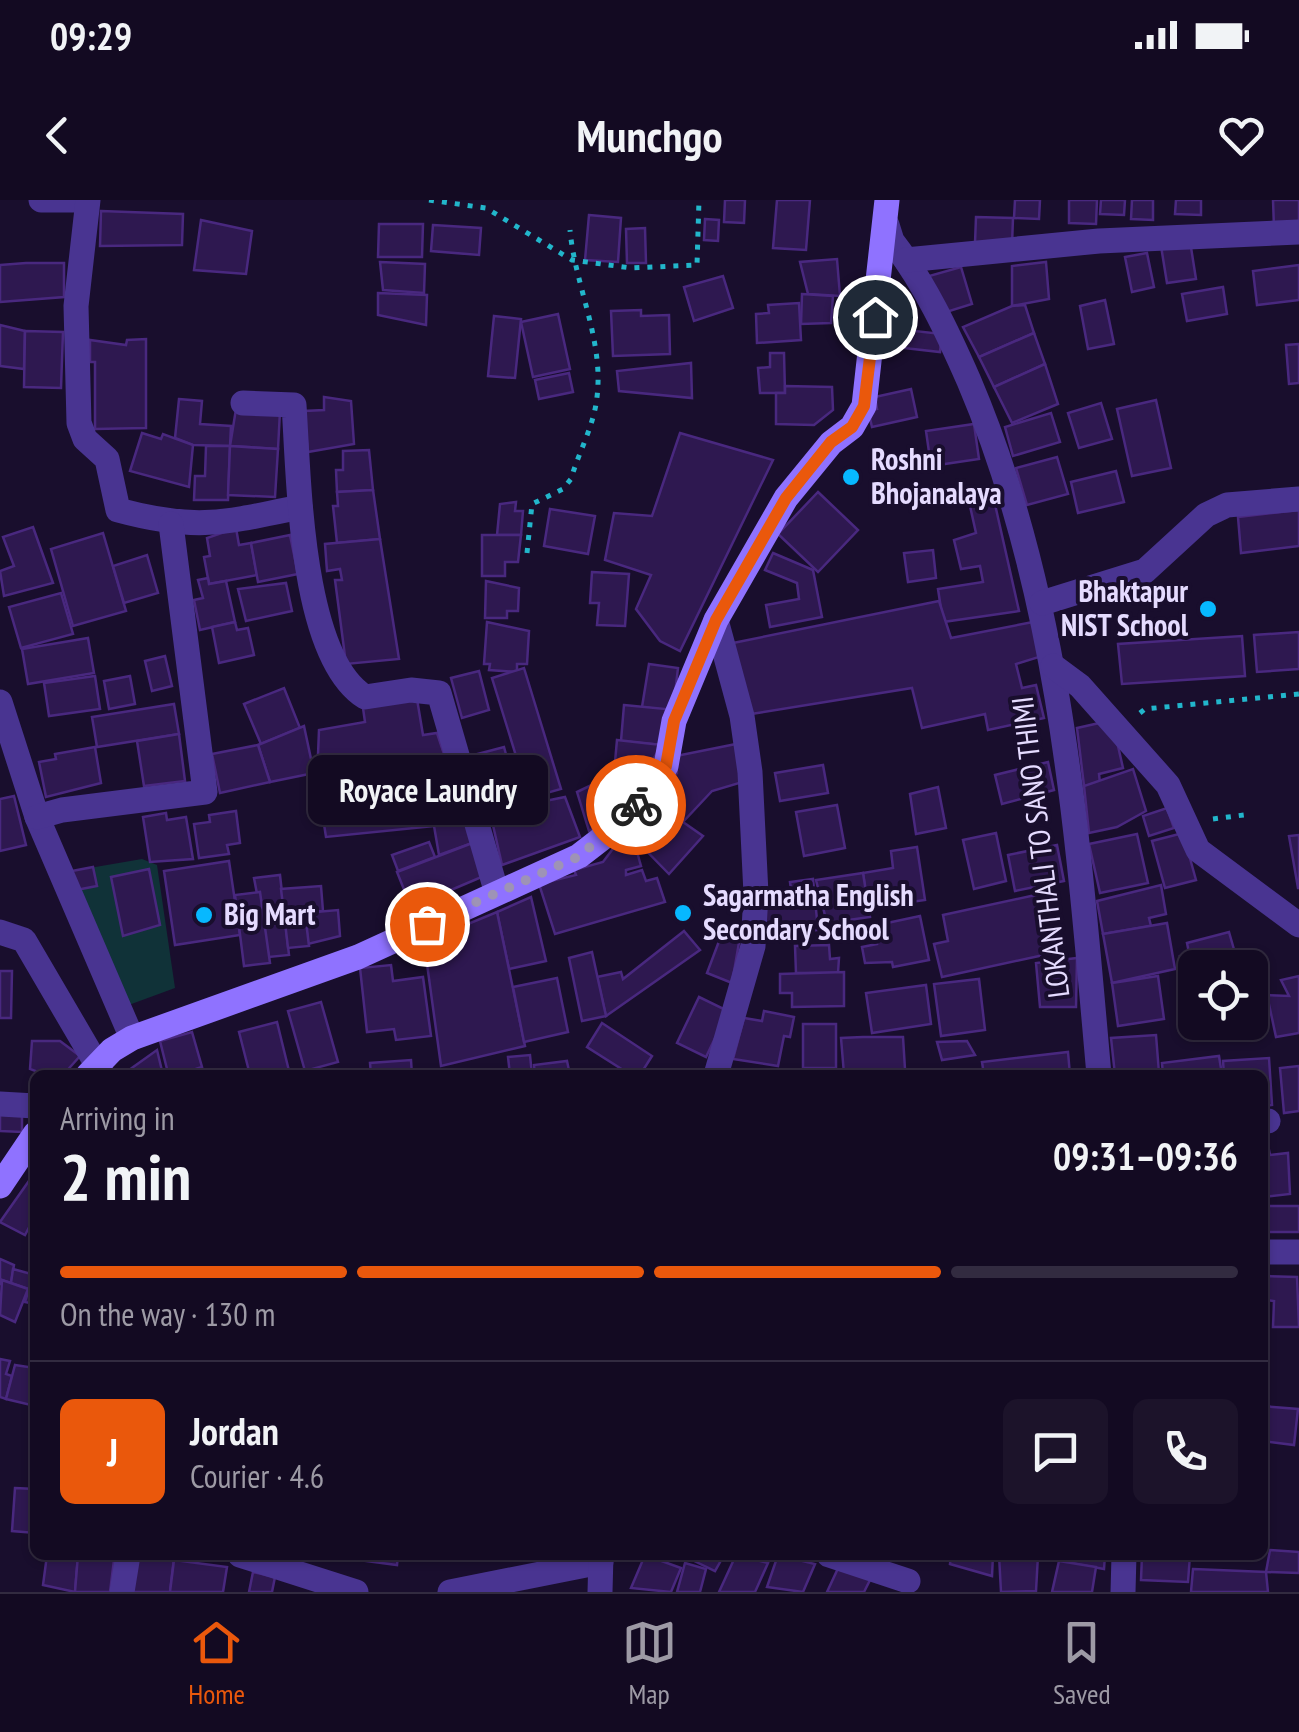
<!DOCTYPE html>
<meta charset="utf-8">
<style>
:root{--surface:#130a22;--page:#1c132a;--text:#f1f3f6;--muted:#9d9aa5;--line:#322b40;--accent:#ea580c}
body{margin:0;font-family:"PT Sans Narrow",sans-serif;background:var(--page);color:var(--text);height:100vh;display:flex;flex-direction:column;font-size:38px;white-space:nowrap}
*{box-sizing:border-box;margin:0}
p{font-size:32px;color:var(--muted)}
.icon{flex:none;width:55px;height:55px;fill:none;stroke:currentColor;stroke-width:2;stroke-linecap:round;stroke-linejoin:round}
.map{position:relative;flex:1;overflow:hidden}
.details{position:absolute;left:30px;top:870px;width:1238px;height:490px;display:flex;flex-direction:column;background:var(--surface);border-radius:15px;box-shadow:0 2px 8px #0004,0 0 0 2px var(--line)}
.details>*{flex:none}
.tools{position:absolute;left:1178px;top:750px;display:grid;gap:20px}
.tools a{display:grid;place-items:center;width:90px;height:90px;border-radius:15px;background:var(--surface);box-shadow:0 2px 8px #0004,0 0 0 2px var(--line);font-size:50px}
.pin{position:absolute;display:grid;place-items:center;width:85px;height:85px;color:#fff;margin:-42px;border:5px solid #fff;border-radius:50%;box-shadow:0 2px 10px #0007}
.courier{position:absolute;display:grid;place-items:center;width:100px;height:100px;margin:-50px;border:8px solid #ea580c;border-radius:50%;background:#fff;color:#222;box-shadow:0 2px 12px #0007}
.bubble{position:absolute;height:70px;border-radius:15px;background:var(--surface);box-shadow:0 2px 8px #0004,0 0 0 2px var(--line);font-size:32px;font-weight:700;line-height:70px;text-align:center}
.head em{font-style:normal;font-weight:700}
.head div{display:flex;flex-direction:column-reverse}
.head{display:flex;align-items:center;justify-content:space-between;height:170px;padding:0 30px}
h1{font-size:65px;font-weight:700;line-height:75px}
.bar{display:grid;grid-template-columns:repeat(4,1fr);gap:15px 10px;align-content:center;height:120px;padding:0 30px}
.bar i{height:12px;border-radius:8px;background:var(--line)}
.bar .current{background:var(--accent)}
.bar p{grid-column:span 4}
.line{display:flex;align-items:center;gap:25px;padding:0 30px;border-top:2px solid var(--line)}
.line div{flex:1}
.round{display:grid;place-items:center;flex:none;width:105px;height:105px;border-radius:15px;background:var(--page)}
.status{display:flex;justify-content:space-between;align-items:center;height:70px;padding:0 50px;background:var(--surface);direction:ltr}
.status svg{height:28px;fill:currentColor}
header{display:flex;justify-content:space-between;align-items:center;height:130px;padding:0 30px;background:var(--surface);font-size:45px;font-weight:700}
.tab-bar{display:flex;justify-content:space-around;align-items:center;height:140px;border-top:2px solid var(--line);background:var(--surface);font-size:28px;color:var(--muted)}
.tab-bar a{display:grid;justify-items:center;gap:5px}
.tab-bar .current{color:var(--accent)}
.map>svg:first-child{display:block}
.green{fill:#103238}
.building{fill:#2e1850;stroke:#49287f;stroke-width:2.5}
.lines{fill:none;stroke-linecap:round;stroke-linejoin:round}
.path{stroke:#22b6cb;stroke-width:5;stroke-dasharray:5 8;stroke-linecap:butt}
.street{stroke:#493491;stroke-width:25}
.secondary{stroke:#8f72ff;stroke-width:25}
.done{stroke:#9e93b6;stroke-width:10;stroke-dasharray:0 18}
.route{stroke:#ea580c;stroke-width:12}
.poi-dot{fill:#07b8ff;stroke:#190e2d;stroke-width:4}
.labels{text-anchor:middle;stroke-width:8;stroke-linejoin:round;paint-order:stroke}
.poi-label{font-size:30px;font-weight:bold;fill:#e5dbff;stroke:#190e2d;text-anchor:start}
.street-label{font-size:30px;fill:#e5dbff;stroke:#190e2d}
</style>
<div class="status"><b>09:29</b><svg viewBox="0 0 49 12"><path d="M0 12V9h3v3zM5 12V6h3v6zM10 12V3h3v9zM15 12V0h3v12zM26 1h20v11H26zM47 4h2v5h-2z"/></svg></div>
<header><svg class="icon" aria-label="back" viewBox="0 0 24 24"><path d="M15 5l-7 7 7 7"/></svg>Munchgo<svg class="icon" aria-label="heart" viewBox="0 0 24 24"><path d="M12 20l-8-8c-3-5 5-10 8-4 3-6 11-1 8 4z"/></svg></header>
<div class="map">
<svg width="1299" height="1392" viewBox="0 0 1299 1392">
<rect width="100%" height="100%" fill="#190e2d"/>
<!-- green -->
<polygon class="green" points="142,659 157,665 175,788 126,806 72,671"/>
<!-- building -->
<g class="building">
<polygon points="725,0 745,0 744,23 724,22"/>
<polygon points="777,0 810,0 806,50 773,48"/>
<polygon points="1015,0 1040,0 1039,19 1014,18"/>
<polygon points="1069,0 1097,0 1096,24 1069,23"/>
<polygon points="1101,0 1125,0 1124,15 1100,14"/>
<polygon points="1132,0 1153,0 1153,20 1131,19"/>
<polygon points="1176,0 1201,0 1201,15 1175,14"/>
<polygon points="1273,0 1299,0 1299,27 1274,28"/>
<polygon points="101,11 183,14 182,45 100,46"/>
<polygon points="589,15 621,18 618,62 585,60"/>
<polygon points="976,17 1013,18 1012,45 975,43"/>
<polygon points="705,19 719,20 718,41 704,40"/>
<polygon points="201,20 252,31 246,74 194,70"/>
<polygon points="379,24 423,24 422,57 378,57"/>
<polygon points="433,25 481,28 479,55 431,51"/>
<polygon points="645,28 646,63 627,63 626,29"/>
<polygon points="1190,41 1196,79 1167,83 1161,46"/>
<polygon points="1147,53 1154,87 1132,92 1125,57"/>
<polygon points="837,59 840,96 808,94 800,62"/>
<polygon points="380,62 425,64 424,93 383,90"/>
<polygon points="1046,62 1049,99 1012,106 1012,66"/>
<polygon points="26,63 64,63 64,97 0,102 0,65"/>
<polygon points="1299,65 1299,100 1257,105 1253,71"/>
<polygon points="961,67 972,104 940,114 929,76"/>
<polygon points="723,76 733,108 694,121 684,87"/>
<polygon points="1223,87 1227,114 1187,121 1182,94"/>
<polygon points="378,93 427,95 426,125 378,115"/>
<polygon points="802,94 833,96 831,123 801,124"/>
<polygon points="1105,100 1114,144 1088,149 1080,106"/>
<polygon points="799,103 801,140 757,143 756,114 769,113 768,105"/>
<polygon points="1025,105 1034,133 979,157 963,127 1012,106"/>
<polygon points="641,110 641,116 669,115 670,154 613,156 611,111"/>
<polygon points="558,114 570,169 533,177 521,122"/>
<polygon points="494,116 521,119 515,178 488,176"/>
<polygon points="0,125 25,131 24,169 0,166"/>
<polygon points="888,128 942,134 940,152 886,146"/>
<polygon points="25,131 63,132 61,188 24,187"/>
<polygon points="1034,133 1045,164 994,187 979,157"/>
<polygon points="146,139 146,228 95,229 95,162 90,162 90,140 126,145 127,140"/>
<polygon points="1299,144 1299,183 1289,184 1286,145"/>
<polygon points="770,153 784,153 785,193 760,193 758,168 770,167"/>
<polygon points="691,163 692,198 619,191 617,171"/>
<polygon points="1045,164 1058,204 1012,223 994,187"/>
<polygon points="569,173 573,192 539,199 535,180"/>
<polygon points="785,186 832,187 833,210 814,225 776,224 776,193 785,193"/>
<polygon points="911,189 917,217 872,227 868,210 877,209 875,197"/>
<polygon points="324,197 351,201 354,244 308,252 304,211 324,210"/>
<polygon points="179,199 202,201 200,224 231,226 230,246 193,245 175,238"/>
<polygon points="1156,200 1171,268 1132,276 1117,209"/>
<polygon points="1101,203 1112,239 1079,248 1068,213"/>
<polygon points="236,209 280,211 278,249 230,246"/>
<polygon points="1051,213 1060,242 1013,256 1005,227"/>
<polygon points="974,224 979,259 931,266 926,231"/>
<polygon points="142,233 161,239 163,234 193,245 189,287 130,271"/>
<polygon points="680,233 773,260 680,451 660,441 636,409 651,375 605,360 614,313 652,316"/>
<polygon points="206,246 230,246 228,300 194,300 195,276 205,276"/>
<polygon points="230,246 278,249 275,297 228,295"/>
<polygon points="369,250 373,290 337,292 336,270 343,270 343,251"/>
<polygon points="1057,257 1068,294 1027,305 1016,268"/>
<polygon points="1116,271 1124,302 1078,313 1071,282"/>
<polygon points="373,290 380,339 337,343 333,306 338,306 337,292"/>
<polygon points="992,291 1019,411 943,422 938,389 983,382 980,366 961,369 954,340 976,333 968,297"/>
<polygon points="818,292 858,330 818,372 778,334"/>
<polygon points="516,302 515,311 523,311 521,335 497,335 500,304"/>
<polygon points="550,309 595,316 588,354 544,346"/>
<polygon points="1299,310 1299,346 1241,353 1238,317"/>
<polygon points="33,327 53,383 4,396 0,371 14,366 3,337"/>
<polygon points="236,328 239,345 251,343 257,375 209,384 204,357 210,356 207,338"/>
<polygon points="103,333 126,411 73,426 51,349"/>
<polygon points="290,335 298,374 258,382 251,343"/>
<polygon points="482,335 521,335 518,362 505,362 505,376 482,376"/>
<polygon points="380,339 399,459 346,464 335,380 342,380 340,369 327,371 325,344"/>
<polygon points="933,350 936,378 908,382 904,353"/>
<polygon points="773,353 813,370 822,417 770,427 766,405 799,399 797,383 765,370"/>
<polygon points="147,355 158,393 124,403 113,366"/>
<polygon points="592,372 629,374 625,426 597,425 599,403 590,403"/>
<polygon points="208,378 209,384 226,381 235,422 200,430 194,400 203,398 198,380"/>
<polygon points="486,381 519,388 518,411 507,411 507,418 485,418"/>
<polygon points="286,383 292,411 246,421 238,389"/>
<polygon points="61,393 73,434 21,448 9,407"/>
<polygon points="939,401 951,438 1033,422 1039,457 1016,464 1022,488 1036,485 1044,518 988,530 985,514 922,528 912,488 751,514 733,443"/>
<polygon points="235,422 237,430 248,428 254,455 219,463 212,427"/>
<polygon points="487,422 529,431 527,464 517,464 517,472 489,470 490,464 484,464"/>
<polygon points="1299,432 1299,469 1257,472 1254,435"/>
<polygon points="1242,436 1245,476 1122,484 1118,444"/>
<polygon points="88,438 94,473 28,484 22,449"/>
<polygon points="165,456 172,486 152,491 145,461"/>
<polygon points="649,464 678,468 673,511 642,507"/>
<polygon points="524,468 561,589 529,598 492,478"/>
<polygon points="479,471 489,510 462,518 451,478"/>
<polygon points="95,476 100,509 49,516 44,483"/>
<polygon points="130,476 135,504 109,509 104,481"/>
<polygon points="284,488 300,528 261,544 244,504"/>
<polygon points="417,499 423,535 437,533 465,617 434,626 326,637 317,580 319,530 365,522 363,508"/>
<polygon points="174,504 179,534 97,547 92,517"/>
<polygon points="624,505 666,509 662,545 621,541"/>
<polygon points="1104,522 1118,546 1123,568 1099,574 1100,583 1084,586 1077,528"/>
<polygon points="304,526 314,573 270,582 258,545"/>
<polygon points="179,534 185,581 144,586 137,541"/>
<polygon points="617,540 662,545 619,614 602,580 615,562"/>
<polygon points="736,544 746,581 712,591 683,622 703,636 669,674 627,631 677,573 676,556"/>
<polygon points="258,545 270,582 220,593 212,554"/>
<polygon points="95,547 101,583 46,597 39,562 56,559 55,554"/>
<polygon points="504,547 513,580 483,588 474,555"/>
<polygon points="1048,562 1054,590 1002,604 995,575"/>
<polygon points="823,565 828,593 780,601 775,573"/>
<polygon points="1133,569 1146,611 1117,627 1089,633 1084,586"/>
<polygon points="602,580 619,614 589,631 577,592"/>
<polygon points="938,587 946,628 916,634 910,594"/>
<polygon points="14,596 26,645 0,651 0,599"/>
<polygon points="565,597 580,637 502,665 490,612"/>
<polygon points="837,605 845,648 804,656 796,612"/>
<polygon points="1167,608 1174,628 1149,636 1143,616"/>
<polygon points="236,611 240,643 227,645 229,654 199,658 194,624 210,622 209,615"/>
<polygon points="166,613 167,620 186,617 193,659 150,662 143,617"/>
<polygon points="469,616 475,642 439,655 434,626"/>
<polygon points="996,633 1006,681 974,689 963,640"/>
<polygon points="1183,633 1196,680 1165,688 1152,641"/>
<polygon points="1137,634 1148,683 1100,693 1089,644"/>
<polygon points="1299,635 1299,688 1298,688 1289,636"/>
<polygon points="634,641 641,666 626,670 626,675 642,670 646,681 657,678 665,702 555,734 539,684 576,675 574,670 603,662 615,646"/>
<polygon points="429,642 435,657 398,671 392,655"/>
<polygon points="475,642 484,676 411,707 397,672"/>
<polygon points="1057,645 1064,681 1015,691 1008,655"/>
<polygon points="917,647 925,700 868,708 863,673 893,668 891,651"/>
<polygon points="229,661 240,735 175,745 164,671"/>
<polygon points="93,667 97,686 76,690 72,671"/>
<polygon points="149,669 160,725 123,736 111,677"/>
<polygon points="863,673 870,717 827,723 816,680"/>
<polygon points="280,675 289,755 269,757 254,678"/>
<polygon points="813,679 818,730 763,736 760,707 774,706 773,691 791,689 790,682"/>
<polygon points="1161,685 1166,714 1149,718 1151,726 1103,734 1097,701"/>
<polygon points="321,686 323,711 284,714 281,689"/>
<polygon points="260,692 270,763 244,766 235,695"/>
<polygon points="1040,694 1053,753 942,777 934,744 948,741 943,715"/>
<polygon points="531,697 546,761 509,769 497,712"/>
<polygon points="338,710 340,736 308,744 305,713"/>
<polygon points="497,712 525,846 441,866 424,742"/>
<polygon points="305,713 309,746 288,748 284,714"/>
<polygon points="920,716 929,760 893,767 892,762 865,763 862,747 877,744 875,734 888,731 887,723"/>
<polygon points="1167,723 1175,769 1112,783 1103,734"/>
<polygon points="724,728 741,731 732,783 707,773"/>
<polygon points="684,731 700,750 606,816 597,777 621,772 623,779"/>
<polygon points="1229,732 1239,767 1195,768 1195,779 1187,781 1180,756 1189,753 1187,743"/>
<polygon points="829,745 830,759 839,758 838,773 796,773 795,746"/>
<polygon points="592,752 606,816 582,821 569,758"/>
<polygon points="1077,758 1076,807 1040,807 1036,763"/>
<polygon points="391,765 393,781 423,777 431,836 396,840 394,829 367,832 360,768"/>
<polygon points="0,771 12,771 11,818 0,818"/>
<polygon points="844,772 844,806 792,807 792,793 780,793 780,774"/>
<polygon points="1158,776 1164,819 1118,826 1112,783"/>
<polygon points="1299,776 1299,833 1276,837 1267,795 1289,796 1281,780"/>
<polygon points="557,778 568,832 524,842 513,787"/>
<polygon points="979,779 985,830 941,836 934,784"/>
<polygon points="926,785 931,824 872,833 866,793"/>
<polygon points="699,797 728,811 706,857 677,843"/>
<polygon points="321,802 338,862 305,871 288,811"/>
<polygon points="764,811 794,817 790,837 784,836 778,866 733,859 744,818 762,821"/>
<polygon points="277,822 290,875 250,875 239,832"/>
<polygon points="602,823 652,856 640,875 631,875 587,847"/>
<rect x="803" y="824" width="33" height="44"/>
<polygon points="192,832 202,867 189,871 190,875 164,875 167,869 160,841"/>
<polygon points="1156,835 1159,873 1115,875 1111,838"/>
<polygon points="863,837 903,837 905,869 844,874 841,838"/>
<polygon points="32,841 60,841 80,856 63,875 46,875 30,869"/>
<polygon points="967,841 975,855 942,860 937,842"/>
<polygon points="157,850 163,875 122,875"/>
<polygon points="1068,852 1070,875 984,875 982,862"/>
<polygon points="530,855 532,875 510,875 508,857"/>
<polygon points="1219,856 1222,875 1163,875 1162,863"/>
<polygon points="1269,858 1272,905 1262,906 1262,875 1224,875 1223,861"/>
<polygon points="411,860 412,875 371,875 370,863"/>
<polygon points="567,861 570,875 535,875 534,865"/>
<polygon points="1299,866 1299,911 1284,913 1280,868"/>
<polygon points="0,908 22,908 22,932 0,931"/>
<polygon points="1269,950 1270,955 1288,953 1290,994 1262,997 1262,951"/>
<polygon points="31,978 35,979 35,1016 25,1035 0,1022"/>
<rect x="1268" y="1006" width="31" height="26"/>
<polygon points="0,1059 14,1065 11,1083 2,1080 0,1085"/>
<polygon points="13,1069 35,1075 35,1104 25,1102 29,1089 11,1083"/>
<polygon points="1266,1076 1297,1077 1299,1127 1273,1127 1274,1101 1266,1100"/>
<polygon points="2,1080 28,1089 15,1122 0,1115"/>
<polygon points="0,1159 10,1161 6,1174 12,1176 6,1199 0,1197"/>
<polygon points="15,1165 35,1168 35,1206 6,1199"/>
<polygon points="1262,1206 1298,1209 1294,1245 1262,1241"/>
<polygon points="15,1288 35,1289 35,1333 12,1331"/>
<polygon points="1270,1350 1299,1352 1299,1373 1266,1372"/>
<polygon points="47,1355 78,1355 75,1392 43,1385"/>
<polygon points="78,1355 114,1360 110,1392 75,1392"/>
<polygon points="137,1355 174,1358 170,1392 133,1392"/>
<polygon points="358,1355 398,1355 397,1365 358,1360"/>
<polygon points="645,1355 681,1368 671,1392 631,1388"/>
<polygon points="682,1355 724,1355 715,1371"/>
<polygon points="736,1355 768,1363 755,1392 719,1392"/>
<polygon points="778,1355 815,1364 803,1392 767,1387"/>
<polygon points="951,1355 993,1355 992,1376 950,1364"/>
<polygon points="999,1355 1038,1355 1036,1391 1001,1392"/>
<polygon points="1060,1355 1105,1355 1104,1369 1059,1361"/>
<polygon points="1142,1355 1190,1355 1188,1382 1141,1380"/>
<polygon points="174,1360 227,1367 223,1392 170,1392"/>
<polygon points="1059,1361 1096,1367 1092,1392 1052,1392"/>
<polygon points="841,1362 872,1376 864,1392 827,1392"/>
<polygon points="685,1363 706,1369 700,1392 677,1392"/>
<polygon points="1193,1369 1266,1372 1268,1392 1191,1392"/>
<polygon points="253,1372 275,1377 272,1392 249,1392"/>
</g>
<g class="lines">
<!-- path -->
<g class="path">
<polyline points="429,0 486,8 572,60 631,68 697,65 699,0"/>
<path d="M 527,353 L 532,304 L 563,289 L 571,279 C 579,251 594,226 597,197 C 604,140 575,86 570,30"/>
<polyline points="1140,513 1145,509 1299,494"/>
<polyline points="1213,619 1251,614"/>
</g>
<!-- street -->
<g class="street">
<polyline points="41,0 75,0"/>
<path d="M 88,0 L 76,106 L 79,223 L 85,239 L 107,259 L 118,310 C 196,331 223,323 300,307"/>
<path d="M 887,25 L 892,41 C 924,82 948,133 969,181 C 1062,399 1078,641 1099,875"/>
<polyline points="906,60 1099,41 1299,32"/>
<path d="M 243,203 L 294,205 C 299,278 300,456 365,497 L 411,490 L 439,493 L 496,690"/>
<polyline points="1042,403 1145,371 1206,315 1227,305 1299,299"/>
<polyline points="1053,466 1080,486 1168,585 1198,650 1299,725"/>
<polyline points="0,502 37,617 132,838"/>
<polyline points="37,617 62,610 205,592 171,324"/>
<polyline points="0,732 24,740 103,875"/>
<polyline points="716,875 753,746 756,694 750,572 742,516 716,420"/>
<polyline points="0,904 35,906"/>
<polyline points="1262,922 1268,921"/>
<polyline points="1262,1052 1299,1052"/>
<polyline points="240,1355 356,1392"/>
<polyline points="829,1355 908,1381"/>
<polyline points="122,1392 128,1355"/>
<polyline points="450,1392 601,1362"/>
<polyline points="600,1392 601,1355"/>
<polyline points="1123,1392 1124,1355"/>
</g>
<!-- secondary -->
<g class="secondary">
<polyline points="88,875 112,850 132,838 358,757 579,656 627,619 666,566 674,521 716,420 786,298 831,243 852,227 864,206 887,0"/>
<polyline points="0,986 35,934"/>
</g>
</g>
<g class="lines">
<!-- done -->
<polyline class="done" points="427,724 580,656 636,605"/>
<!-- route -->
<polyline class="route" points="636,605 666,566 674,521 716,420 786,298 831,242 852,227 864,206 875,117"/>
</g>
<!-- markers -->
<g class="poi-dot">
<circle cx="851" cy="277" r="10"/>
<circle cx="1208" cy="409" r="10"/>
<circle cx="683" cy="713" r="10"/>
<circle cx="204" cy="715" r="10"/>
</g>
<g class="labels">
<!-- poi labels -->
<g class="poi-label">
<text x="871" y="270">Roshni<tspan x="871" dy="34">Bhojanalaya</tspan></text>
<text x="1188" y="402" text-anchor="end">Bhaktapur<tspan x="1188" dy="34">NIST School</tspan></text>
<text x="703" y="706">Sagarmatha English<tspan x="703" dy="34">Secondary School</tspan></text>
<text x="224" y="725">Big Mart</text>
</g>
<!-- street labels -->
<g class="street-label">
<text transform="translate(1041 647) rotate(-97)" y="10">LOKANTHALI TO SANO THIMI</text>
</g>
</g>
</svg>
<div class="tools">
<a><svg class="icon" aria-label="locate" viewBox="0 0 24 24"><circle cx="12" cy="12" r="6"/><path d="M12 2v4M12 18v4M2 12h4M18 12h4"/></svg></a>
</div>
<div class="pin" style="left:427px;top:724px;background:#ea580c"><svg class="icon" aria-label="bag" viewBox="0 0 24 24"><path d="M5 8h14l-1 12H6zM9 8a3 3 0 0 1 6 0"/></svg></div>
<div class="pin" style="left:875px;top:117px;background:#1f2937"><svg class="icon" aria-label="home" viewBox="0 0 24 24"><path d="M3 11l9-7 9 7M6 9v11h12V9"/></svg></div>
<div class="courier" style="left:636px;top:605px"><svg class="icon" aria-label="bike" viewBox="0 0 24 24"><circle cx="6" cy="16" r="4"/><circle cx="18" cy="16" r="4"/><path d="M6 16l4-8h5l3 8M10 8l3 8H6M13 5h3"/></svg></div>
<div class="bubble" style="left:308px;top:555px;width:240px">Royace Laundry</div>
<section class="details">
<div class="head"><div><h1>2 min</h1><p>Arriving in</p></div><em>09:31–09:36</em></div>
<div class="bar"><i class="current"></i><i class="current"></i><i class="current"></i><i></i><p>On the way · 130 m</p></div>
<div class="line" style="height:180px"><b class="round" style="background:var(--accent);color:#fff">J</b><div><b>Jordan</b><p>Courier · 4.6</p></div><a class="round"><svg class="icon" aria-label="chat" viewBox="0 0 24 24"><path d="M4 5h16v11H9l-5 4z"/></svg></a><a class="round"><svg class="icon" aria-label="phone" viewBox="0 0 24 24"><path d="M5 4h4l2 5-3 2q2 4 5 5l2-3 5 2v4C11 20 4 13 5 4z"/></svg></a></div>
</section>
</div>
<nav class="tab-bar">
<a class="current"><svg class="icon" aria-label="home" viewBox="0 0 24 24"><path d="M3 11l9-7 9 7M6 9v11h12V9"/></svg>Home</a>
<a><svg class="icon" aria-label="map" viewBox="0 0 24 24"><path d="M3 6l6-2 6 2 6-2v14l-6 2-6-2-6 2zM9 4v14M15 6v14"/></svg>Map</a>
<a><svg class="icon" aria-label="saved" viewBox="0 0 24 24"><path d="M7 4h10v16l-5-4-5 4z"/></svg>Saved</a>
</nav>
